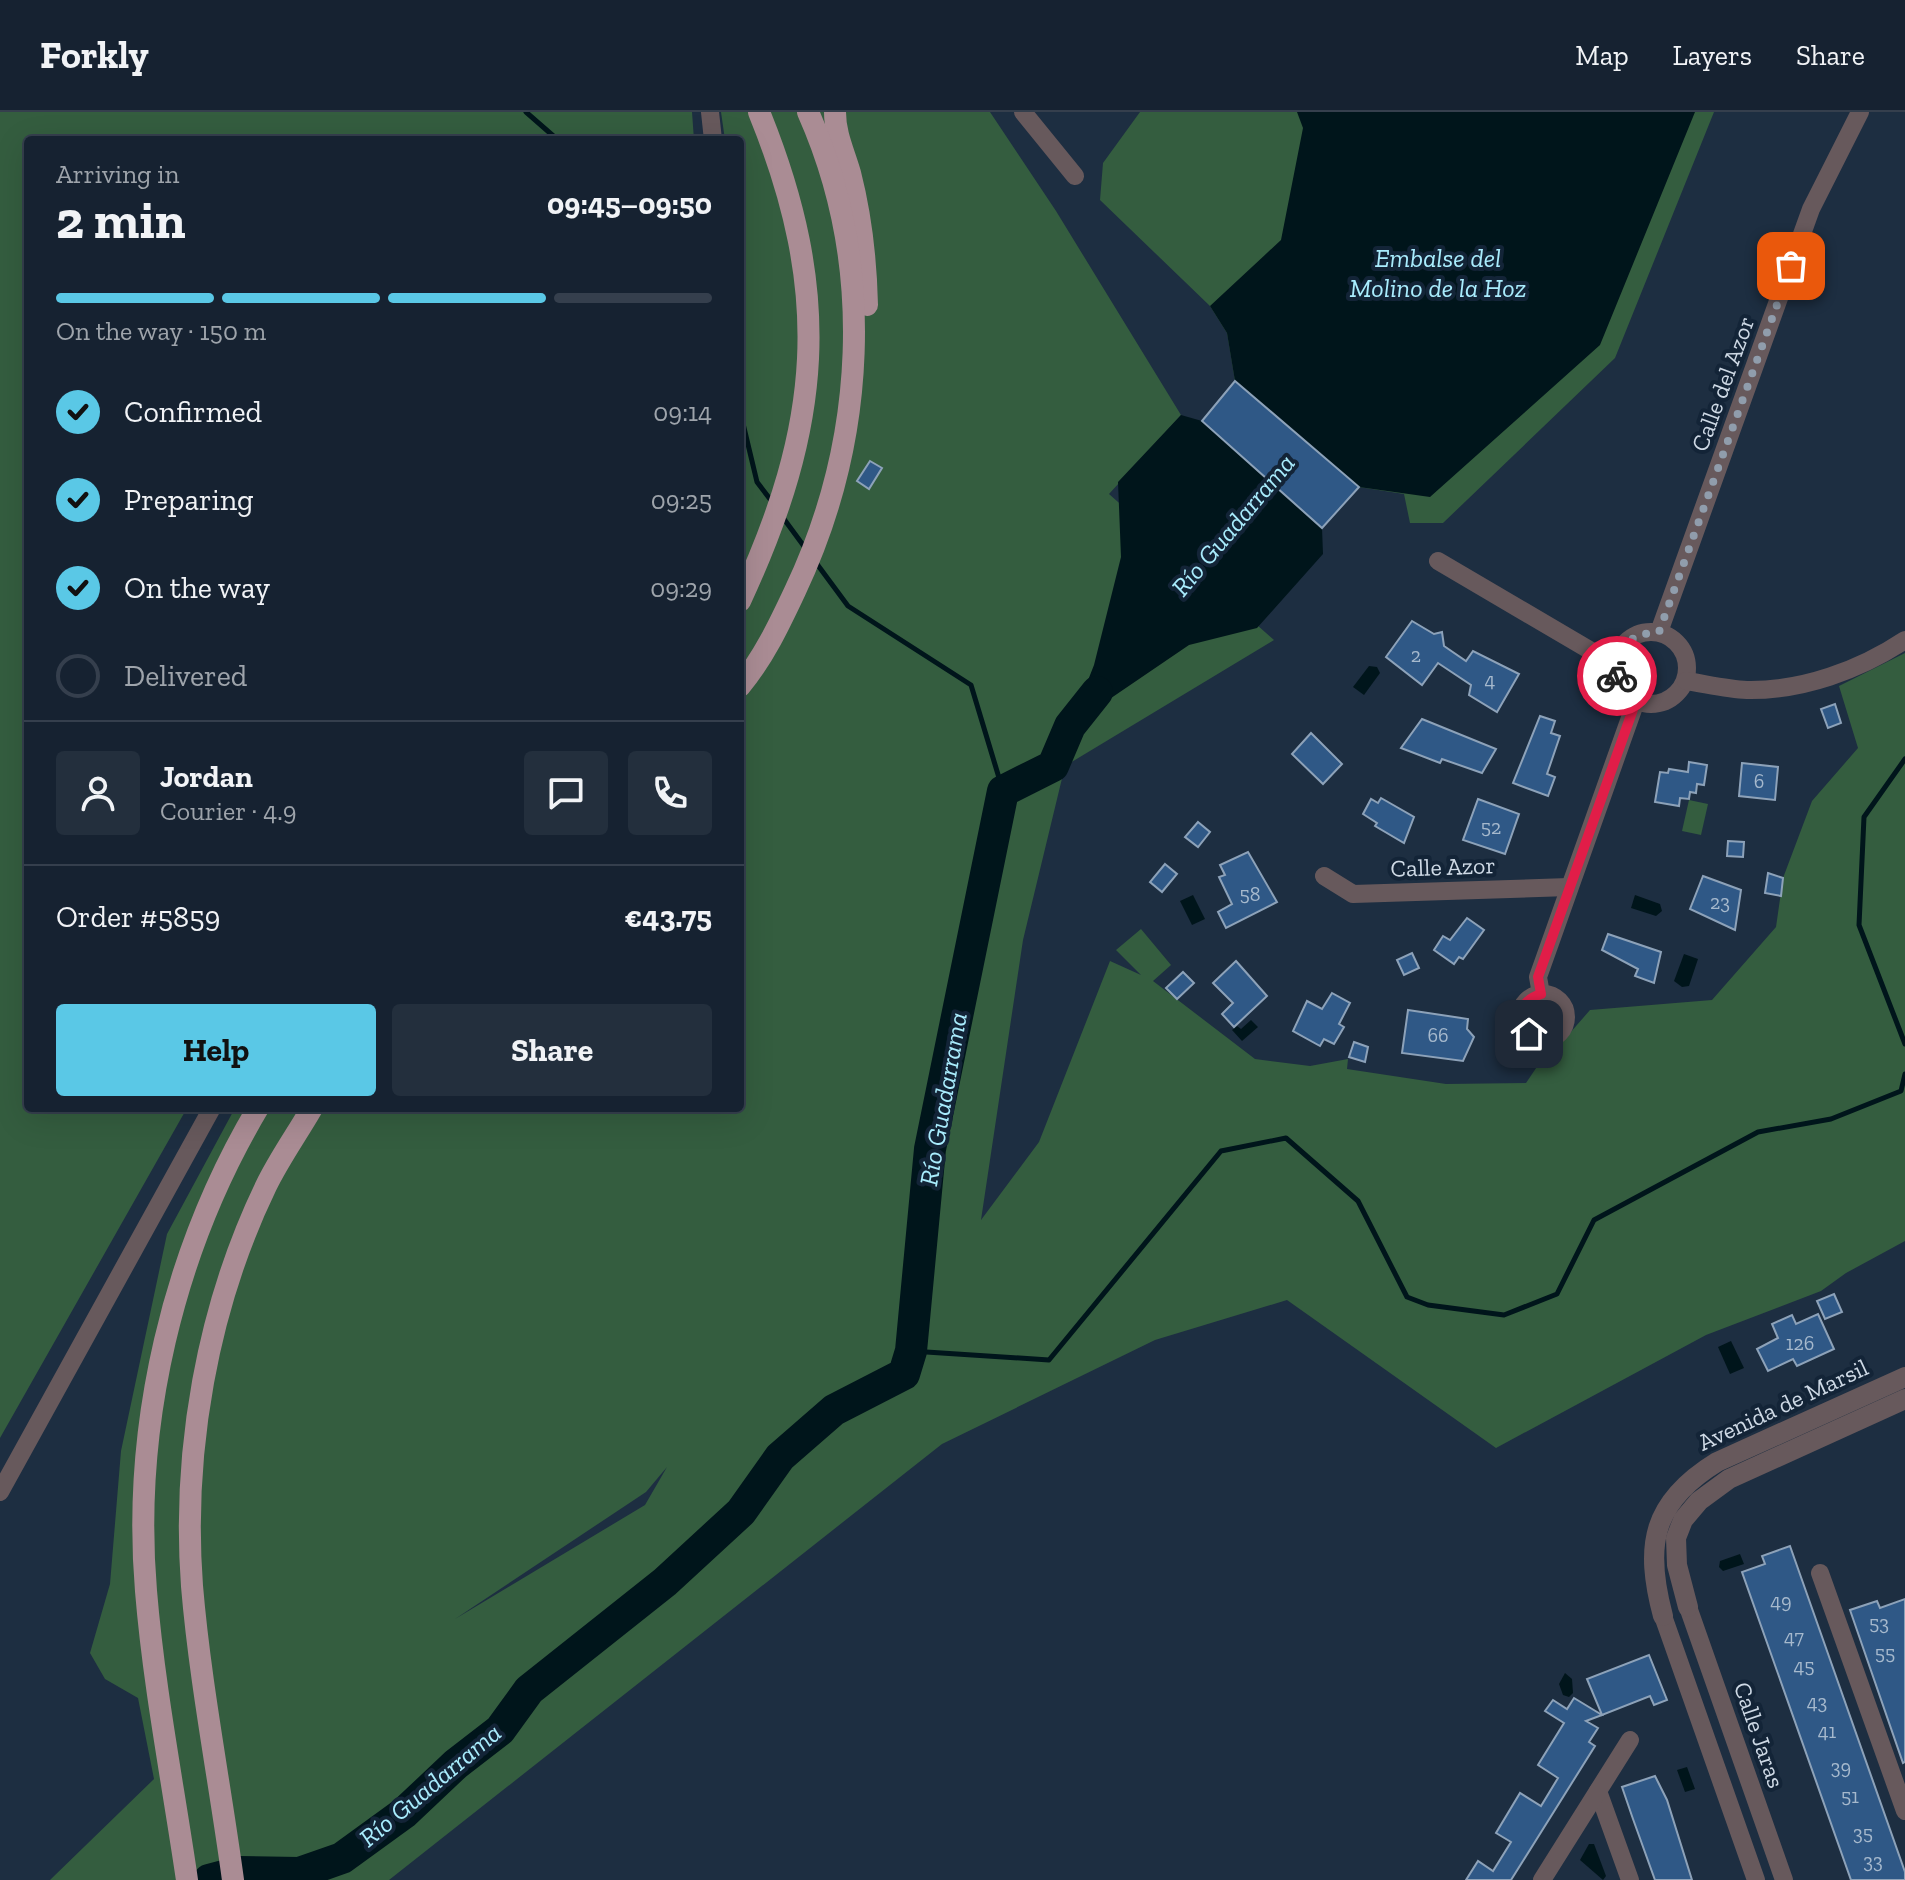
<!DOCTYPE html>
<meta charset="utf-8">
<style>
:root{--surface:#162231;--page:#232f3d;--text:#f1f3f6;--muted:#9ea4ab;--line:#353f4d;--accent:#5ac8e6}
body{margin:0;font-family:"Zilla Slab",serif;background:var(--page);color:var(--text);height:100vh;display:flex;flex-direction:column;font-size:30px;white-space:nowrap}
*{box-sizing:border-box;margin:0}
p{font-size:26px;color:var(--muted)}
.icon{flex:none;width:44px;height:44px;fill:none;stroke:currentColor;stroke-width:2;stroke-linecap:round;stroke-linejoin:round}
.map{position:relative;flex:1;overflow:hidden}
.sheet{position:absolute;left:24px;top:24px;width:720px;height:976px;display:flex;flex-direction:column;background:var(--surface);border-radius:8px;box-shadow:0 8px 32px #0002,0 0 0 2px var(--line)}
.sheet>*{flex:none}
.pin{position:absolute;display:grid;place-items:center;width:68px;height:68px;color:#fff;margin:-34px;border-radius:16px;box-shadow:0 4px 12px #0006}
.courier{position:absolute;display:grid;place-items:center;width:80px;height:80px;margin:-40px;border:6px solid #e11d48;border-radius:50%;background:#fff;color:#222;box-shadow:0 2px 10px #0007}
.headline em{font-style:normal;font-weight:700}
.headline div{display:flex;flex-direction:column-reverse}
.headline{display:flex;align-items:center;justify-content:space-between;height:136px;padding:0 32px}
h1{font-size:52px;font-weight:700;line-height:60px}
.bar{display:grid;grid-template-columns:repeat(4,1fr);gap:12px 8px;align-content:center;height:96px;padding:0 32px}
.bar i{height:10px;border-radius:6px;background:var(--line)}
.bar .selected{background:var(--accent)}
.bar p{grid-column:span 4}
.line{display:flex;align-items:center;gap:20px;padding:0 32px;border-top:2px solid var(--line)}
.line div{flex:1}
.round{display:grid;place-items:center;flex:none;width:84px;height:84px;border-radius:8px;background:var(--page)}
ol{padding:0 32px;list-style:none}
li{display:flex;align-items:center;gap:24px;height:88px}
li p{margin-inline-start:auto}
li .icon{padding:8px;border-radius:50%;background:var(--accent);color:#111;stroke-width:4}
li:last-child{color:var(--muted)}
li i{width:44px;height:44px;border:4px solid var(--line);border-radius:50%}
.button{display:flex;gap:16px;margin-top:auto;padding:16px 32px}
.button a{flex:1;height:92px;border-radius:8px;background:var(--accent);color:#111;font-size:32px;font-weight:700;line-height:92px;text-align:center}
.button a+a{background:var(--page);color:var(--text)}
header{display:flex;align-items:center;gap:48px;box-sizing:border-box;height:112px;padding:0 40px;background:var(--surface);border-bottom:2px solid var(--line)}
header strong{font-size:38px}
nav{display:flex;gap:44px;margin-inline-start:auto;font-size:28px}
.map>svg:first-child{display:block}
.green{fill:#345d3f;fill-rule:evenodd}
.water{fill:#00151b}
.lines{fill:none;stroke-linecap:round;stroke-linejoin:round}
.stream{stroke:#00151b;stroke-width:5}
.river{stroke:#00151b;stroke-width:32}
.building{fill:#2f5886;stroke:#8da2b9;stroke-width:2}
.minor{stroke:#67595c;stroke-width:18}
.tertiary{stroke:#67595c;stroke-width:20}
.trunk{stroke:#aa8c94;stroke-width:22}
.done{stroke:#909dac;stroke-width:8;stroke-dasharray:0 14.4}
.route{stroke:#e11d48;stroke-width:10}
.labels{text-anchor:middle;stroke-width:8;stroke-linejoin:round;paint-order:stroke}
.number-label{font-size:20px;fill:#a6b9cd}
.street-label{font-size:24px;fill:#ced9e5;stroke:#132437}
.water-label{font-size:26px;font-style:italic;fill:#a9ecfd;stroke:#132437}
</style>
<header>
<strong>Forkly</strong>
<nav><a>Map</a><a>Layers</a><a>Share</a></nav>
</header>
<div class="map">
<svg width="1905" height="1768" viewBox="0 0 1905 1768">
<rect width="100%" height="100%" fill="#1d2e41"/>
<!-- green -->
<g class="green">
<polygon points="0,0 692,0 694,28 28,28 28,996 187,996 0,1326"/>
<path d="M 721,0 L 990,0 L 1056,99 L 1181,303 L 1109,382 L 1274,528 L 1065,654 L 1023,828 L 981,1108 L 1039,1030 L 1110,849 L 1141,863 L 1116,838 L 1141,817 L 1171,853 L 1153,869 L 1255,947 L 1310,954 L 1348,947 L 1347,957 L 1446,972 L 1526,971 L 1551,934 L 1563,929 L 1590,898 L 1712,888 L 1776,815 L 1783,766 L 1812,689 L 1858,636 L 1839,574 L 1905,541 L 1905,1129 L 1846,1161 L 1821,1179 L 1706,1223 L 1496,1336 L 1287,1188 L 1155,1228 L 942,1332 L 389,1768 L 50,1768 L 154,1667 L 138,1586 L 105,1567 L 90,1541 L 110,1472 L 121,1339 L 167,1122 L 235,996 L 740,996 L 740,28 L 725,28 ZM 667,1355 L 645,1393 L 455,1507 L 646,1380 Z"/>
<polygon points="1140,0 1714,0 1615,246 1443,411 1410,411 1404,382 1359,375 1235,269 1227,221 1210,194 1100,88 1103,51"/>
<polygon points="1689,688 1708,692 1701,723 1682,719"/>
</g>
<!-- water -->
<g class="water">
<polygon points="1297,0 1695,0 1600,233 1430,385 1359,375 1235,269 1227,221 1210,194 1281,128 1303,16"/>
<polygon points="1181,303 1202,309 1322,416 1323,442 1257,516 1189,533 1070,614 1094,553 1121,445 1118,370"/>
<polygon points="1369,554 1377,555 1380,561 1364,583 1353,575"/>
<polygon points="1193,783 1205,807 1192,813 1180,789"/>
<polygon points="1635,783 1660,792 1662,799 1656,804 1631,796"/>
<polygon points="1684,842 1698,847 1689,874 1682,875 1674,869"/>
<polygon points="1251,908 1258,915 1242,929 1232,918 1237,914 1241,917"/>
<polygon points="1731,1229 1744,1256 1730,1262 1718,1235"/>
<polygon points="1740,1442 1744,1452 1723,1459 1719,1455 1720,1449"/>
<polygon points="1565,1561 1572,1567 1573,1581 1569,1585 1563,1583 1559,1572"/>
<polygon points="1687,1655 1695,1677 1685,1680 1677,1658"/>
<polygon points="1589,1732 1594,1732 1606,1764 1603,1768 1580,1748"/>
</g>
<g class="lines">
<!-- stream -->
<g class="stream">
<polyline points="526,0 558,28"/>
<polyline points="740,299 757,370 773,391"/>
<polyline points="781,403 806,437"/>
<polyline points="814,448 848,494 971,573 1003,679"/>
<polyline points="1905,647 1864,705 1859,813 1905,932"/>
<polyline points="911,1239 1049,1248 1221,1039 1286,1026 1358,1089 1407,1185 1428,1193 1504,1203 1557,1182 1594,1108 1758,1020 1831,1007 1901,979 1905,962"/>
</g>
<!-- river -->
<polyline class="river" points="209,1768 239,1760 299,1761 342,1746 404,1701 456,1652 500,1618 529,1578 665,1470 741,1400 780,1345 834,1298 904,1262 911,1239 930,1037 1003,679 1053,654 1070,614 1097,580"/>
</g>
<!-- building -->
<g class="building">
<polygon points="1235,269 1359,375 1322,416 1202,309"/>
<polygon points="870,349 882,356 869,377 857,369"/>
<polygon points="1412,509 1434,522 1442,520 1444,534 1466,549 1473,539 1519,562 1497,600 1469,583 1471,573 1438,551 1422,573 1386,545"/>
<polygon points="1835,592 1841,611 1828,616 1821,597"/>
<polygon points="1540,604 1555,609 1551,621 1560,624 1547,662 1555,665 1548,684 1513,671"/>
<polygon points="1422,607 1496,637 1482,661 1442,647 1440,651 1401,636"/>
<polygon points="1311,621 1342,652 1323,672 1292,642"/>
<polygon points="1689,650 1707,653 1704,673 1697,672 1696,681 1690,680 1689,687 1680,686 1679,694 1655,690 1660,660 1668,661 1669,657 1688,660"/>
<polygon points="1742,651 1778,655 1775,688 1739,684"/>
<polygon points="1381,686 1414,705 1404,731 1375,714 1377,711 1363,702 1371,687 1378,691"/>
<polygon points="1478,687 1519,702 1505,742 1463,728"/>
<polygon points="1198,710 1210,720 1198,735 1185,725"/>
<polygon points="1728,729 1744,730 1743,745 1727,744"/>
<polygon points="1248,740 1277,790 1226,816 1218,800 1232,792 1219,765 1225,763 1220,753"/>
<polygon points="1165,752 1177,762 1162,780 1150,770"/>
<polygon points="1768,761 1783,766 1781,784 1765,781"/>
<polygon points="1703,764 1741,778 1735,818 1690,797"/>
<polygon points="1467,806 1484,818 1463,847 1459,845 1454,852 1434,838 1443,824 1450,828"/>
<polygon points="1608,822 1661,840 1654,871 1635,864 1638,857 1602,838"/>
<polygon points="1412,841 1419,856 1404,863 1397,848"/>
<polygon points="1236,849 1267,884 1234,915 1222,902 1233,891 1213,871"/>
<polygon points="1183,860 1194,871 1177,887 1166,876"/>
<polygon points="1332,881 1350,891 1339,912 1344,915 1334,932 1324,927 1320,934 1293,919 1307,889 1322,897"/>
<polygon points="1408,898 1468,907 1467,917 1474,925 1463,949 1402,941"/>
<polygon points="1354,930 1368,935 1365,950 1349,945"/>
<polygon points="1834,1182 1842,1200 1825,1207 1817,1189"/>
<polygon points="1818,1202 1834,1237 1797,1254 1793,1247 1768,1259 1757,1237 1778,1226 1772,1212 1792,1203 1796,1212"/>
<polygon points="1790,1434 1905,1760 1905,1768 1851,1768 1742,1460 1765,1452 1762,1444"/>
<polygon points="1905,1487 1905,1650 1903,1651 1850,1498 1877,1489 1880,1496"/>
<polygon points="1649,1543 1667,1588 1654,1593 1650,1584 1602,1603 1587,1567"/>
<polygon points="1574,1586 1602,1603 1586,1609 1598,1616 1589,1630 1595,1634 1511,1768 1466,1768 1478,1749 1493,1759 1511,1730 1496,1721 1520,1681 1541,1694 1558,1666 1538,1653 1564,1611 1545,1599 1553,1588 1567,1597"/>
<polygon points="1655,1664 1667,1688 1692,1768 1655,1768 1633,1707 1622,1675"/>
</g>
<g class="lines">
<!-- minor -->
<g class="minor">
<polyline points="710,0 713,28"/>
<polyline points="1023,0 1075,64"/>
<polyline points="1438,449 1615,553"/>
<polyline points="1659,520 1811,97 1860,0"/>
<circle cx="1651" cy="556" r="36"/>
<path d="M 1686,569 C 1706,572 1727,577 1747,578 C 1802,579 1860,558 1905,528"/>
<polyline points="1324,764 1353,782 1569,775"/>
<polyline points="1541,882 1538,865 1636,589"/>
<circle cx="1543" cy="905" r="23"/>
<polyline points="0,1380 212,996"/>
<polyline points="1820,1461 1905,1699"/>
<polyline points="1688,1495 1784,1768"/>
<polyline points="1663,1504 1756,1768"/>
<polyline points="1598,1679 1630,1768"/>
<polyline points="1542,1768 1630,1628"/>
</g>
<!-- tertiary -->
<g class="tertiary">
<polyline points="1688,1495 1677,1453 1676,1426 1683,1408 1699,1389 1729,1367 1905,1287"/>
<path d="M 1663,1504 C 1644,1433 1652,1390 1717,1350 L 1905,1265"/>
</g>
<!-- trunk -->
<g class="trunk">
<path d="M 835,0 C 835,22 844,40 850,61 C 861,104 866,149 867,193"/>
<path d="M 740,489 C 822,313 833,182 759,0"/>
<path d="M 740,574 C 763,547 780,511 795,479 C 866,329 876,153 808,0"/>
<path d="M 187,1768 C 173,1672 154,1576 146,1479 C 132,1313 173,1139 258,996"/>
<path d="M 233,1768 C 220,1672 200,1570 192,1474 C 182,1340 207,1196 266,1074 C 279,1047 297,1022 312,996"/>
</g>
</g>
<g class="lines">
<!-- done -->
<path class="done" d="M 1617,564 C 1612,536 1632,521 1659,520 L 1791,154"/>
<!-- route -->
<path class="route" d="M 1529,922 C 1515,906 1521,888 1541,882 L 1538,865 L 1636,589 L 1625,580 L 1617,564"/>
</g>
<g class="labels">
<!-- number labels -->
<g class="number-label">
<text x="1416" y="550">2</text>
<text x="1490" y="575">4</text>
<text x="1759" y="676">6</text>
<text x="1491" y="722">52</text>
<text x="1250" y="789">58</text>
<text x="1720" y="797">23</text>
<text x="1438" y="930">66</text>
<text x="1800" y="1238">126</text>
<text x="1781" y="1496">49</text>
<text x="1879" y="1518">53</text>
<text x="1794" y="1532">47</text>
<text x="1885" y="1548">55</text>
<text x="1804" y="1561">45</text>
<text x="1817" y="1597">43</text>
<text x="1827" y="1626">41</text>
<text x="1841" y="1662">39</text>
<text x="1850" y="1691">51</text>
<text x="1863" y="1728">35</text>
<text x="1873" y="1756">33</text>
</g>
<!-- street labels -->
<g class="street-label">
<text transform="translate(1723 272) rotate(-70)" y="8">Calle del Azor</text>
<text transform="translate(1443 755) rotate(-2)" y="8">Calle Azor</text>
<text transform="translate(1783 1293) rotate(-25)" y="8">Avenida de Marsil</text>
<text transform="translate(1759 1623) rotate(71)" y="8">Calle Jaras</text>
</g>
<!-- water labels -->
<g class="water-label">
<text x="1438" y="155">Embalse del<tspan x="1438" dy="30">Molino de la Hoz</tspan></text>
<text transform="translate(1233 413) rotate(-50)" y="9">Río Guadarrama</text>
<text transform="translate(943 987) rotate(-80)" y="9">Río Guadarrama</text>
<text transform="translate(430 1673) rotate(-40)" y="9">Río Guadarrama</text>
</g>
</g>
</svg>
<div class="pin" style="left:1791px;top:154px;background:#ea580c"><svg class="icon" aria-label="bag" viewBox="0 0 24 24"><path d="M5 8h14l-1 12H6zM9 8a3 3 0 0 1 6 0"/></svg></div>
<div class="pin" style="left:1529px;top:922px;background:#1f2937"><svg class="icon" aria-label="home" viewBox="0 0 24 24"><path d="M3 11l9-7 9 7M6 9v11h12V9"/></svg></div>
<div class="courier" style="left:1617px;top:564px"><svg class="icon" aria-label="bike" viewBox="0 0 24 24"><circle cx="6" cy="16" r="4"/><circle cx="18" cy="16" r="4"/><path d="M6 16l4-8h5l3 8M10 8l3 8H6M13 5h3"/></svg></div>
<section class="sheet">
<div class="headline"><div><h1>2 min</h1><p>Arriving in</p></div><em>09:45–09:50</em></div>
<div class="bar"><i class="selected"></i><i class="selected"></i><i class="selected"></i><i></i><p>On the way · 150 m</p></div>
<ol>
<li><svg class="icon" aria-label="check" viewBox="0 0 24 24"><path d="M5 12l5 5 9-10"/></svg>Confirmed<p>09:14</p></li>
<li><svg class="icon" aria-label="check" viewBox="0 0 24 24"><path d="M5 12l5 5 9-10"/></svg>Preparing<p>09:25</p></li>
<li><svg class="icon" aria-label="check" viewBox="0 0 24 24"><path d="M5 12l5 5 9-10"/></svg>On the way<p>09:29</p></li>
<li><i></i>Delivered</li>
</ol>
<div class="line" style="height:144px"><a class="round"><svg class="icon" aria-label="person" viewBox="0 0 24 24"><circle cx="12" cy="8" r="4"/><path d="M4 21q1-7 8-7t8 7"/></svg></a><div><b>Jordan</b><p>Courier · 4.9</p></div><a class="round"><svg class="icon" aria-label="chat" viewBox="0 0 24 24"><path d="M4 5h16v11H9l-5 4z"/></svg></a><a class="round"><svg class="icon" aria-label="phone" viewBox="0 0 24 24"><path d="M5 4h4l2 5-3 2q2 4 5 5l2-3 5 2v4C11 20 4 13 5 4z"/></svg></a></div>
<div class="line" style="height:104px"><div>Order #5859</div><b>€43.75</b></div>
<div class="button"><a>Help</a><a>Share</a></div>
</section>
</div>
